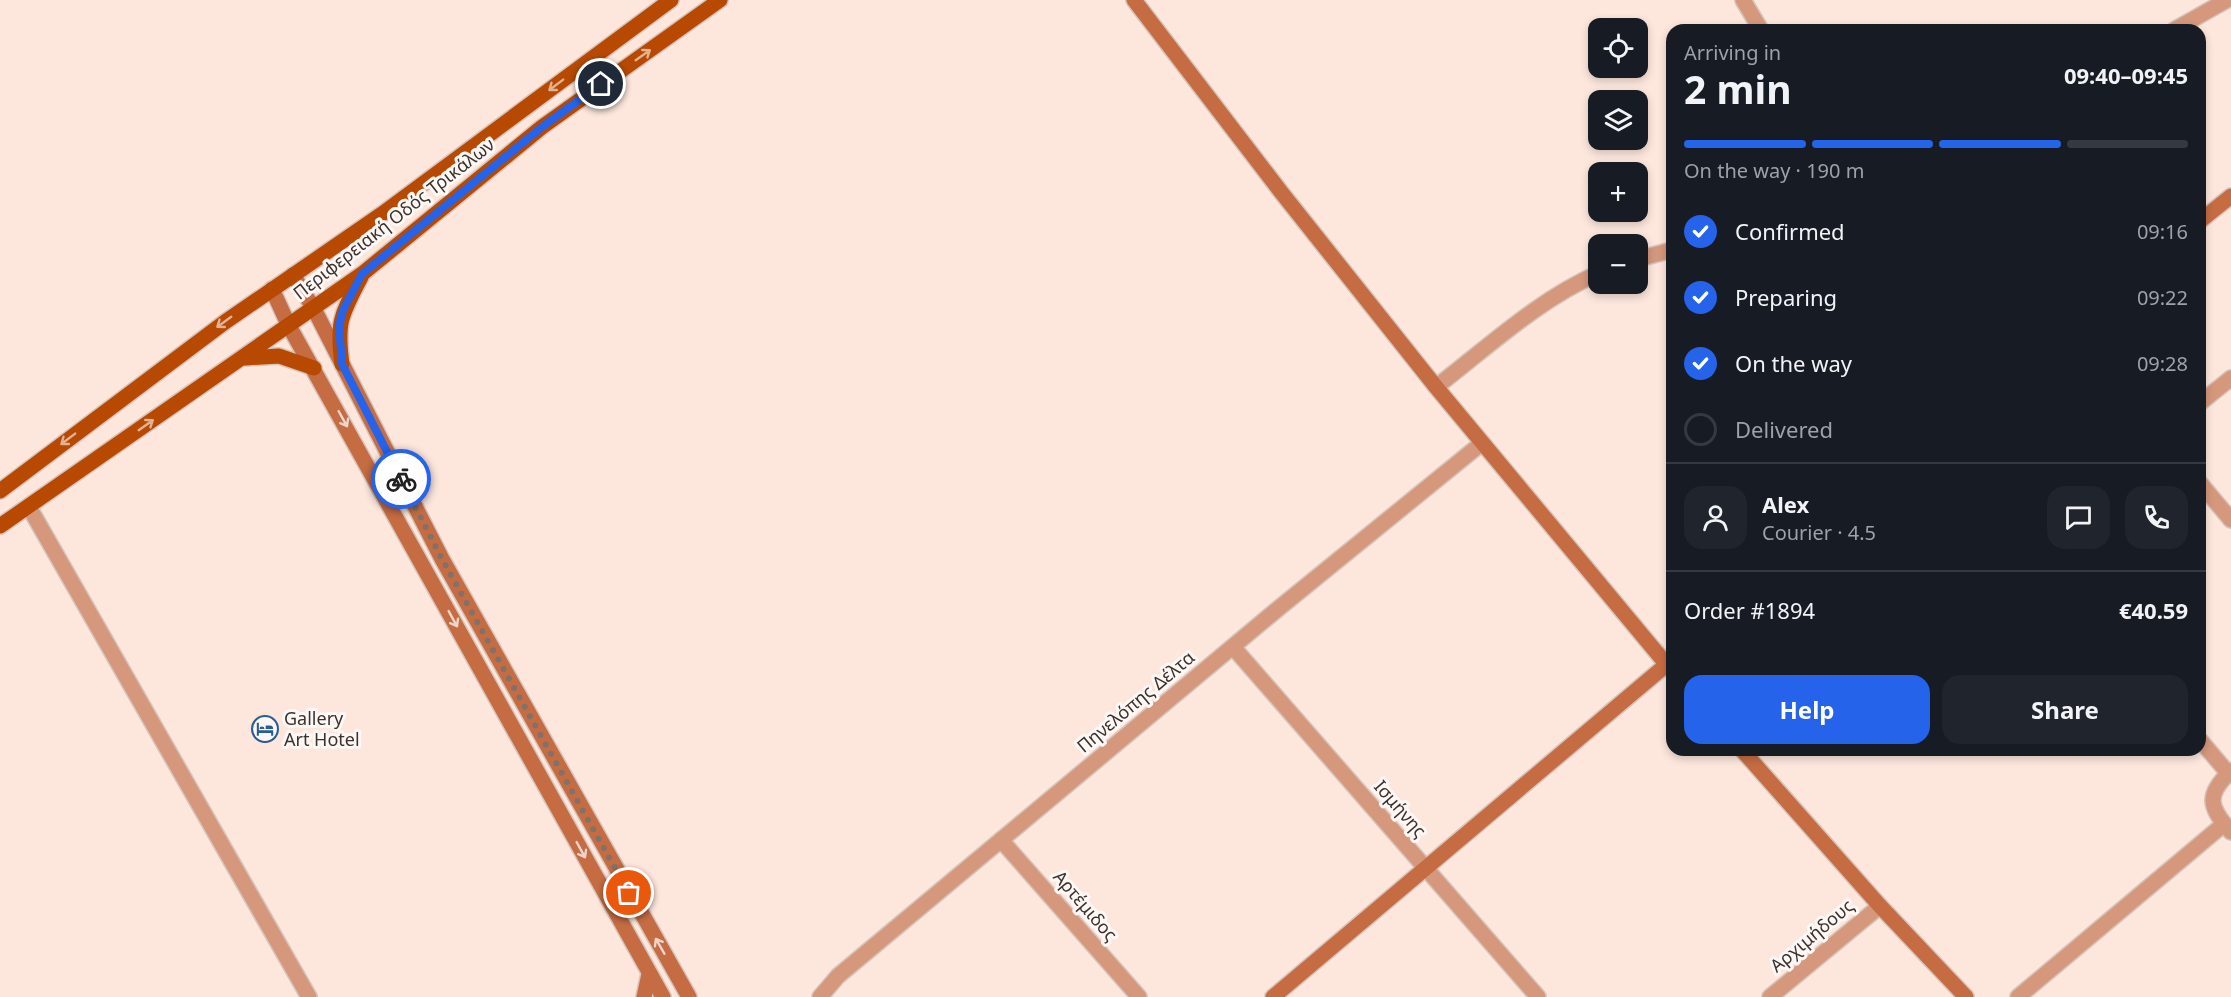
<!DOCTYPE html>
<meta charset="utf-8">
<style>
:root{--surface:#171b24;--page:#20242c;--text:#f1f3f6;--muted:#9ea1a6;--line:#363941;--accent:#2563eb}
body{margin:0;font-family:"Noto Sans",sans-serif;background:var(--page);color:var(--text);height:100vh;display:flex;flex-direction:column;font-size:22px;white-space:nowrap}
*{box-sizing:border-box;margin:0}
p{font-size:20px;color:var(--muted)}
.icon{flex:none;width:33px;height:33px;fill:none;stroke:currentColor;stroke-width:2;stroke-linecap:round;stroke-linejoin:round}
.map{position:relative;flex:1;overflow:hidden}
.drawer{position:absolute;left:1666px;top:24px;width:540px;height:732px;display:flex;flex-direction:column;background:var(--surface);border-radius:18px;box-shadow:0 3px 9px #0003}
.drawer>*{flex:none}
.controls{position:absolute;left:1588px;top:18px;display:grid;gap:12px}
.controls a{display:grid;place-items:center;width:60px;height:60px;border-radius:12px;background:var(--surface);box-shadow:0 3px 9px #0003;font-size:30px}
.pin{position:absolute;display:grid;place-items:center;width:51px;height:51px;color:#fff;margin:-26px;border:3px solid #fff;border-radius:50%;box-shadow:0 2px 6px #0007}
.courier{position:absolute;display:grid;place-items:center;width:60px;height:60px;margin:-30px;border:4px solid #2563eb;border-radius:50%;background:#fff;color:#222;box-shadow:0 2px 8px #0007}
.headline em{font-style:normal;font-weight:700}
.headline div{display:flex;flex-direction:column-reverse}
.headline{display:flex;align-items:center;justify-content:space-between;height:102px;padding:0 18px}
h1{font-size:39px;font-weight:700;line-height:45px}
.bar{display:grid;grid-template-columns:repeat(4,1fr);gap:9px 6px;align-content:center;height:72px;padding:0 18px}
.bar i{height:8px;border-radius:4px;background:var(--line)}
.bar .current{background:var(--accent)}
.bar p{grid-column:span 4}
.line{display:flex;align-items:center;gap:15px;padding:0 18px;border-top:2px solid var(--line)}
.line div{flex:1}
.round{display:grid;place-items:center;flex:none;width:63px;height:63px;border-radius:18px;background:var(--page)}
ol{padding:0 18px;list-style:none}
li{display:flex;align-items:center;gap:18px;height:66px}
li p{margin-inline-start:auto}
li .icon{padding:6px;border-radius:50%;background:var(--accent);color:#fff;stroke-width:4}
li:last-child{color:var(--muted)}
li i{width:33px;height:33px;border:3px solid var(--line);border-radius:50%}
.action{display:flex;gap:12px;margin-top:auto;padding:12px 18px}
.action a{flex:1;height:69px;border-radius:18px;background:var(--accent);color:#fff;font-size:24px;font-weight:700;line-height:69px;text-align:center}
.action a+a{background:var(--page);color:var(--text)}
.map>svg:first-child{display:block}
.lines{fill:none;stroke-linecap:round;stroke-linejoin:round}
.street-casing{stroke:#d6c3ba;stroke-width:18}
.secondary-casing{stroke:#d6c3ba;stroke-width:18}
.primary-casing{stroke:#d6c3ba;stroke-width:18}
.street{stroke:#d5987d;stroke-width:15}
.secondary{stroke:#c56c43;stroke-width:15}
.primary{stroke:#b74900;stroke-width:15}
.oneway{stroke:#e1b294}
.oneway2{stroke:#efd5c9}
.done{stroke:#80716b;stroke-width:6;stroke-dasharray:0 10.8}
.route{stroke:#2563eb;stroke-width:8}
.labels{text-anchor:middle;stroke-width:6;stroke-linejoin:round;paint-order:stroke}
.street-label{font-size:18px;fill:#3c322d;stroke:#fdf8f6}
.poi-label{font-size:18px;fill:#3c322d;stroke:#fdf8f6;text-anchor:start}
</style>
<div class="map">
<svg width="2231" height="997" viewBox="0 0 2231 997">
<rect width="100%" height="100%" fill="#fde7dd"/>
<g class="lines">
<defs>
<g id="street">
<polyline points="1743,0 1761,30"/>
<polyline points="2174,30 2227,0"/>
<polyline points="1638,259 1672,250"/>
<path d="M 1436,387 C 1488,347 1539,299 1599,273"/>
<polyline points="2200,403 2231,378"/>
<polyline points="2200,483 2231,520"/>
<polyline points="29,507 309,997"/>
<polyline points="1233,647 1538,997"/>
<polyline points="2200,740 2228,773"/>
<path d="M 2231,771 C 2205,795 2209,807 2231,832"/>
<polyline points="1001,840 1139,997"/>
<polyline points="820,997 838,976 1279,608 1482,443"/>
<polyline points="1770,997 1880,906"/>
<polyline points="2018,997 2224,824"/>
</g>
<g id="secondary">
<polyline points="1134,0 1281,192 1436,387 1672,671"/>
<polyline points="2200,221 2231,196"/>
<polyline points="293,275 314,309 442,559 689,997"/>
<polyline points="272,289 289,326 663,997"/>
<polyline points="1742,750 1880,906 1966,997"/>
<polyline points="644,997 649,974"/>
<polyline points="1273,997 1672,660"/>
</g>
<g id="primary">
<polyline points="245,358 279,356 314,368"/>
<path d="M 342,364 C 336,321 342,314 361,277"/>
<polyline points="0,491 225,322 382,214 671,0"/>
<polyline points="0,526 362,274 542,127 720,0"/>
</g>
</defs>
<!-- street casing -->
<use href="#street" class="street-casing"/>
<!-- secondary casing -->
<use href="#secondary" class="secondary-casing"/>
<!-- primary casing -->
<use href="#primary" class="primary-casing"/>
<!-- street -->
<use href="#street" class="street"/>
<!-- secondary -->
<use href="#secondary" class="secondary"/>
<!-- primary -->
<use href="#primary" class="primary"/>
</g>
<!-- one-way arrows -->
<defs><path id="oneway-shaft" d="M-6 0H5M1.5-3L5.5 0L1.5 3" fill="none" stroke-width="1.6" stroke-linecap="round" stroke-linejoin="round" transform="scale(1.5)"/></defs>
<g class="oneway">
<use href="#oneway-shaft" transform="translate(643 55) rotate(-35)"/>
<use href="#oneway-shaft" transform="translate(556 85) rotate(143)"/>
<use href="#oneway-shaft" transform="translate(224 322) rotate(144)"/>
<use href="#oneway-shaft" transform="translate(146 425) rotate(-35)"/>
<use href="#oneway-shaft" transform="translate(68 439) rotate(143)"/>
</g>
<g class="oneway2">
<use href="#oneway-shaft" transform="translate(343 419) rotate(61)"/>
<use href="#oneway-shaft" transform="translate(453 619) rotate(61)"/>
<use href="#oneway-shaft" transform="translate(581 850) rotate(61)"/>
<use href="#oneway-shaft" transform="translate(660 946) rotate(-120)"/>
</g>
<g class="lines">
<!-- done -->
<polyline class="done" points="401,479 442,559 629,893"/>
<!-- route -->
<polyline class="route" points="401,479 342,364 339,326 343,310 362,274 542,127 601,84"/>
</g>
<!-- icons -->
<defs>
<symbol id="hotel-ring" viewBox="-11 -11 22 22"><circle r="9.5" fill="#fdf8f6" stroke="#275c95" stroke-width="1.5"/><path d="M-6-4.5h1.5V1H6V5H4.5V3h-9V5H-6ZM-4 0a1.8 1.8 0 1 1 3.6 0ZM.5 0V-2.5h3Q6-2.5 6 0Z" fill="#275c95"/></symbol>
</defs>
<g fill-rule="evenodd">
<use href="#hotel-ring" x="250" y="714" width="30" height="30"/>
</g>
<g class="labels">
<!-- street labels -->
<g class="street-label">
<text transform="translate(394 219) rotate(-38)" y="6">Περιφερειακή Οδός Τρικάλων</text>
<text transform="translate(1136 702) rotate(-40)" y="6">Πηνελόπης Δέλτα</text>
<text transform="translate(1400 809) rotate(49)" y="6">Ισμήνης</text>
<text transform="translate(1085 906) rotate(49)" y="6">Αρτέμιδος</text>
<text transform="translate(1812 936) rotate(-40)" y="6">Αρχιμήδους</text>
</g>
<!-- poi labels -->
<g class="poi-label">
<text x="284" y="725">Gallery<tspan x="284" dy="21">Art Hotel</tspan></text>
</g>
</g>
</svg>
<div class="controls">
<a><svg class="icon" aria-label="locate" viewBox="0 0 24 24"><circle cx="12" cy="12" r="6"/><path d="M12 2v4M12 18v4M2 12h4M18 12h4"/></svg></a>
<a><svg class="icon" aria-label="layers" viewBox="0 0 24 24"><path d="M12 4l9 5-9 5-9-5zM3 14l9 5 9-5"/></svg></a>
<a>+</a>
<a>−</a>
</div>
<div class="pin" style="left:629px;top:893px;background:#ea580c"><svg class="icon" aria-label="bag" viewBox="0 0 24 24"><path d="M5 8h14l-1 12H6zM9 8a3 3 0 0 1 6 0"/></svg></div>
<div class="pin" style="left:601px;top:84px;background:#1f2937"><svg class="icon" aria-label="home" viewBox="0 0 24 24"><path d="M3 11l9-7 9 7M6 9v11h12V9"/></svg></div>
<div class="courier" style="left:401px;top:479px"><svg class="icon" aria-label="bike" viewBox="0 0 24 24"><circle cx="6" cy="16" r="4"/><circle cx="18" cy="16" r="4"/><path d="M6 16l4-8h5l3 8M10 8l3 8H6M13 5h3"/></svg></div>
<section class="drawer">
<div class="headline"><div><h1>2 min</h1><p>Arriving in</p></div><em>09:40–09:45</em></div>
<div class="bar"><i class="current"></i><i class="current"></i><i class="current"></i><i></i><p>On the way · 190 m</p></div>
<ol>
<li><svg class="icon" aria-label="check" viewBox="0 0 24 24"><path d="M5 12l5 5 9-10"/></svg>Confirmed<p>09:16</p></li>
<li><svg class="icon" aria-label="check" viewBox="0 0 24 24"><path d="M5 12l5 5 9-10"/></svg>Preparing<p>09:22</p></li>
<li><svg class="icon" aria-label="check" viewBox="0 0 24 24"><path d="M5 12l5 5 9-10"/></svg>On the way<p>09:28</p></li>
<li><i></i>Delivered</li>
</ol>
<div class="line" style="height:108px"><a class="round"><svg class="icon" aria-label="person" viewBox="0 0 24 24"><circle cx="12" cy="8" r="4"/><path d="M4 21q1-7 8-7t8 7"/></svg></a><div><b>Alex</b><p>Courier · 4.5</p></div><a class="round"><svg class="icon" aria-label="chat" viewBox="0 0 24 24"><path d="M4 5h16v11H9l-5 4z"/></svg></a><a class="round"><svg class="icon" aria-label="phone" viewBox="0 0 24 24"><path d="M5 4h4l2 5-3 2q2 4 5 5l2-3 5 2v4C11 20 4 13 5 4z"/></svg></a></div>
<div class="line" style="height:78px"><div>Order #1894</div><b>€40.59</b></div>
<div class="action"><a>Help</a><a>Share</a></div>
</section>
</div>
